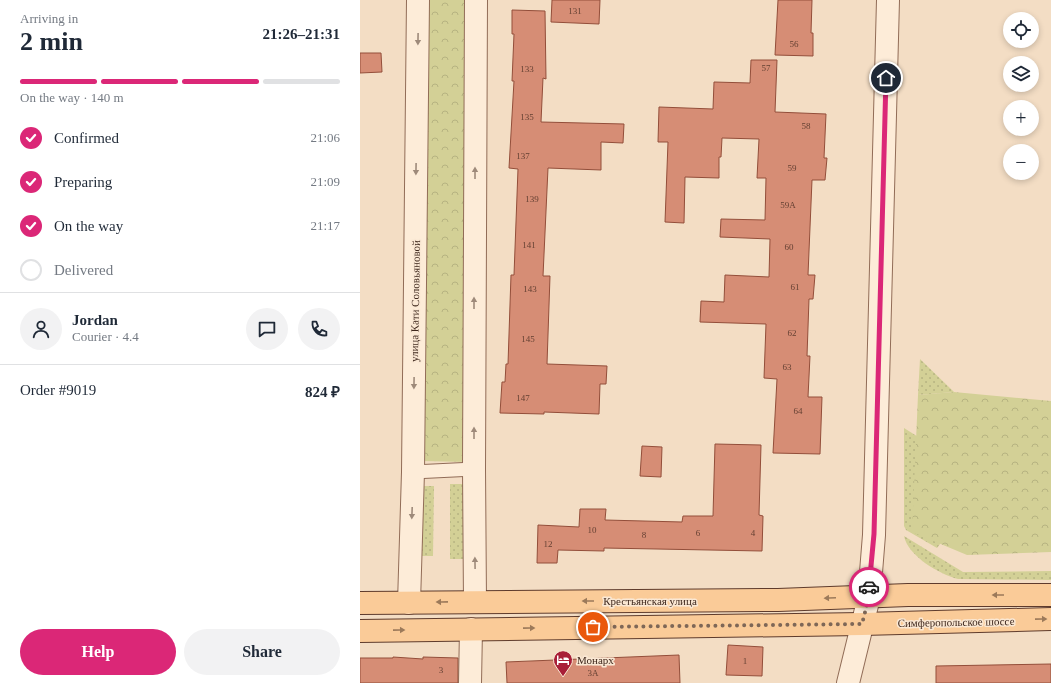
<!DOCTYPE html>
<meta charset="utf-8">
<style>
:root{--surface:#fff;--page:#f2f2f3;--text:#1f2937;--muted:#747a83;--line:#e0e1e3;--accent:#db2777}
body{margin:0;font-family:Georgia,serif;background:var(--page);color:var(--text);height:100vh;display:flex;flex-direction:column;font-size:15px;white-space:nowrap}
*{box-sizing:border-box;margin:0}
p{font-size:13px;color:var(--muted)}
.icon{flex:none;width:22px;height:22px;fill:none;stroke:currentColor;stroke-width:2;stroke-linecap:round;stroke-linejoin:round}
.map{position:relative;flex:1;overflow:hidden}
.drawer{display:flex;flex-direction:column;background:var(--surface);width:360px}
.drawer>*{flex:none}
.controls{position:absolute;left:643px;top:12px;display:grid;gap:8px}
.controls a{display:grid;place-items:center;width:36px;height:36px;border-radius:50%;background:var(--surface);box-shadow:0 2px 6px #0003;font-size:20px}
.pin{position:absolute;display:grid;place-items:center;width:34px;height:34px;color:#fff;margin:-17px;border:2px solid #fff;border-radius:50%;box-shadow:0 1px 4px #0007}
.courier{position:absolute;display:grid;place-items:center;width:40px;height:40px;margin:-20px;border:3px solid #db2777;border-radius:50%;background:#fff;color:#222;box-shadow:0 1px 5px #0007}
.summary em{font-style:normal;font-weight:700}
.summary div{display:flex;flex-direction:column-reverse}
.summary{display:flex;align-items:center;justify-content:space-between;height:68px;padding:0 20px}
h1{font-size:26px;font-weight:700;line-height:30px}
.bar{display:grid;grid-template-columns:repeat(4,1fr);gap:6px 4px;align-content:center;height:48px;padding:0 20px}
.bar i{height:5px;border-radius:3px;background:var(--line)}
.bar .current{background:var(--accent)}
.bar p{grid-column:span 4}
.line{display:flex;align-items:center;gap:10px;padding:0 20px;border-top:1px solid var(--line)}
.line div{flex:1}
.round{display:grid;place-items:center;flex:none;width:42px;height:42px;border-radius:21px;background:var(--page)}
ol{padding:0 20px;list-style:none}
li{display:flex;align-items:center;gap:12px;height:44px}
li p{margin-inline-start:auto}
li .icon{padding:4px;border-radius:50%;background:var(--accent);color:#fff;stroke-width:4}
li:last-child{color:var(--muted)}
li i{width:22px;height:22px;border:2px solid var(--line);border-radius:50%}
.primary-button{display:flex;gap:8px;margin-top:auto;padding:8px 20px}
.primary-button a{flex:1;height:46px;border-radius:24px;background:var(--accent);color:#fff;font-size:16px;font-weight:700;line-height:46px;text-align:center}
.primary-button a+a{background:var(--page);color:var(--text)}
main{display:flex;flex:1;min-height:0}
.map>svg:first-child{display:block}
.grass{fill:url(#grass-dots)}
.forest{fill:url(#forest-crowns)}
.building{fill:#d68d75;stroke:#934e3a}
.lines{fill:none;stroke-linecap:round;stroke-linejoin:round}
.service-casing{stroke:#916c57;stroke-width:15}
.minor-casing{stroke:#916c57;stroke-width:24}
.tertiary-casing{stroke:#916c57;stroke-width:24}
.primary-casing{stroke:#5e3b2c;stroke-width:24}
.service{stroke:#fdecd8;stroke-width:13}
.minor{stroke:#fdecd8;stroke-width:22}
.tertiary{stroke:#fdecd8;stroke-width:22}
.primary{stroke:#facb98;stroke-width:22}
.oneway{fill:#9e8a7a}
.oneway2{fill:#9c7a5a}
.done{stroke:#7e6757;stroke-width:4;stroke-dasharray:0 7.2}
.route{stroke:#db2777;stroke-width:5}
.labels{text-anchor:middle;stroke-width:3;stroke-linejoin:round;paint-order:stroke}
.number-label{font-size:9px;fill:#654133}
.street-label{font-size:11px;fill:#3f281d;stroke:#fae8d4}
.poi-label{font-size:11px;fill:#3f281d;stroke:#fae8d4;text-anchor:start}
</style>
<main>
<section class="drawer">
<div class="summary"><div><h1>2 min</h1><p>Arriving in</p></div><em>21:26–21:31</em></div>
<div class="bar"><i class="current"></i><i class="current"></i><i class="current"></i><i></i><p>On the way · 140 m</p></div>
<ol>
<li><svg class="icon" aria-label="check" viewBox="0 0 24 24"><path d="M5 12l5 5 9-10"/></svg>Confirmed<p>21:06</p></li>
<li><svg class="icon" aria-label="check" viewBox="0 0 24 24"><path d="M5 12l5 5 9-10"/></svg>Preparing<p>21:09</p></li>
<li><svg class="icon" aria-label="check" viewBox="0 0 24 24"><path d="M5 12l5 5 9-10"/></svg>On the way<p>21:17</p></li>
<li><i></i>Delivered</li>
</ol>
<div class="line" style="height:72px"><a class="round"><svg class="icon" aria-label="person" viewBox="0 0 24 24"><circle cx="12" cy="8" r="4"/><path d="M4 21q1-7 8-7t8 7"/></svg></a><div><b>Jordan</b><p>Courier · 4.4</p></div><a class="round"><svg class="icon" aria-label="chat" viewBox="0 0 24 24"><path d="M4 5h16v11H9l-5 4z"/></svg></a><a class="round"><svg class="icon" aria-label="phone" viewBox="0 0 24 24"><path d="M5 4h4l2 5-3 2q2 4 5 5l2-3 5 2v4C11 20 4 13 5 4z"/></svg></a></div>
<div class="line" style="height:52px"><div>Order #9019</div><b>824 ₽</b></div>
<div class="primary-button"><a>Help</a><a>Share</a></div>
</section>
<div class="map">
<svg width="691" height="683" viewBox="0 0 691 683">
<defs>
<pattern id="grass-dots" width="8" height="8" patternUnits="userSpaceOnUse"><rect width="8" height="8" fill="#d3d096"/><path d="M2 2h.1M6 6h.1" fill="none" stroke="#b6b381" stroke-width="1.8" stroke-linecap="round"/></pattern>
<pattern id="forest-crowns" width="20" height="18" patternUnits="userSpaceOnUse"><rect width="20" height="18" fill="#d3d096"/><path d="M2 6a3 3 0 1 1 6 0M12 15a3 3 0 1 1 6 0" fill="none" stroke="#b6b381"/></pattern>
</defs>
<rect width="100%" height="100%" fill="#f3ddc4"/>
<!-- grass -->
<g class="grass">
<polygon points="560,359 594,392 558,395"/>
<polygon points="544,428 598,462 605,511 577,548 546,530 544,526"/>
<rect x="90" y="484" width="14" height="75"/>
<polygon points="59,486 74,486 73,556 58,556"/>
<path d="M 544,536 L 603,572 L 691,571 L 691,580 L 598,579 C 579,574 548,556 544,536 Z"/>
</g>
<!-- forest -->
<g class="forest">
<polygon points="65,0 109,0 107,462 61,461"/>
<polygon points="594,392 691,401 691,552 607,555 552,532 558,395"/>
</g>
<!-- building -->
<g class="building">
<polygon points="192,0 240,0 239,24 191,22"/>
<polygon points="418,0 452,0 451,33 453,33 453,56 415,55"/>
<polygon points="152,10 185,11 186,79 183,78 181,122 264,124 263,143 241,142 241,170 188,168 183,276 190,276 187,364 247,366 246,384 240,384 239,414 184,412 184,414 140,413 142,382 145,382 146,364 148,364 151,275 154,275 158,169 149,168 154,81 152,81 154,34 152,34"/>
<polygon points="0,53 21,53 22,72 0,73"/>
<polygon points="391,60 417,60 415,112 466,114 464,158 467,158 465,180 452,180 448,275 455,275 453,299 449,299 447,356 450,356 448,397 462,397 460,454 413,453 417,379 404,378 406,324 340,322 341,301 364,302 365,275 409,277 410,239 360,237 361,219 405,220 406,178 397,178 399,139 362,138 361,157 359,157 359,178 325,177 324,223 305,222 308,142 298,142 299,107 353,109 354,82 390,83"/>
<polygon points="355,444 401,445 399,515 403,516 402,551 244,548 244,551 198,550 197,563 177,563 178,525 219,527 220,509 246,509 245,520 322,522 323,516 353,516"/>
<polygon points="282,446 302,447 301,477 280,476"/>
<polygon points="368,645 403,647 402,676 366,675"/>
<polygon points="319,655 320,683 147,683 146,662"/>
<polygon points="33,657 63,659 63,657 98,658 98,683 0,683 0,658 33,658"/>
<polygon points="691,664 691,683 576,683 576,666"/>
</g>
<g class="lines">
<defs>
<polyline id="service" points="53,472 114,469"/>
<g id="minor">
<polyline points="115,602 114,469 116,0"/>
<polyline points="49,603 53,472 58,0"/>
<polyline points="110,683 111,629"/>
<polyline points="488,683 509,597"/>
</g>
<polyline id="tertiary" points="509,597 514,535 528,0"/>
<g id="primary">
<polyline points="0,603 418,600 548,595 691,595"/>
<polyline points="0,631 502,624 691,619"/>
</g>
</defs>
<!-- service casing -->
<use href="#service" class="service-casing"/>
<!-- minor casing -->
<use href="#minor" class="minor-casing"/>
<!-- tertiary casing -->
<use href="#tertiary" class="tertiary-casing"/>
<!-- primary casing -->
<use href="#primary" class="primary-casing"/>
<!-- service -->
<use href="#service" class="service"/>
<!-- minor -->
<use href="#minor" class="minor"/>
<!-- tertiary -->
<use href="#tertiary" class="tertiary"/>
<!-- primary -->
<use href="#primary" class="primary"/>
</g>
<!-- one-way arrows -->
<defs><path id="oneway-solid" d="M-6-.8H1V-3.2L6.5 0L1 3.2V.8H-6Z"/></defs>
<g class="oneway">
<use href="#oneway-solid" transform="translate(58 39) rotate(91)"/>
<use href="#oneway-solid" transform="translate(56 169) rotate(91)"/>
<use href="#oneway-solid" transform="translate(115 173) rotate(-90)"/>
<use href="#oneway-solid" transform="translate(114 303) rotate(-90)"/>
<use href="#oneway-solid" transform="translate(54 383) rotate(91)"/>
<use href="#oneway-solid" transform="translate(114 433) rotate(-90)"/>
<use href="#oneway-solid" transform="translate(52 513) rotate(92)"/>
<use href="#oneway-solid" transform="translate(115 563) rotate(-91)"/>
</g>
<g class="oneway2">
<use href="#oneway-solid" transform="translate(638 595) rotate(180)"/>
<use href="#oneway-solid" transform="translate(470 598) rotate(178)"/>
<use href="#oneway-solid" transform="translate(228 601) rotate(180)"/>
<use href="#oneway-solid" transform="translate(82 602) rotate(179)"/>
<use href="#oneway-solid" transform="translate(681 619) rotate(-1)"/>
<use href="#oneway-solid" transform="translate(169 628) rotate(-1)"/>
<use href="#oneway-solid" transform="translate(39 630) rotate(-1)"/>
</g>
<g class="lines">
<!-- done -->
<polyline class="done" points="233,627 502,624 509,597 509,587"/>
<!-- route -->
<polyline class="route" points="509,587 514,534 526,78"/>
</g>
<!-- icons -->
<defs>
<symbol id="hotel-pin" viewBox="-11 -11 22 30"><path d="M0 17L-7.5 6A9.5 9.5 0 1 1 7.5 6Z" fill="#a81f38" stroke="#fae8d4"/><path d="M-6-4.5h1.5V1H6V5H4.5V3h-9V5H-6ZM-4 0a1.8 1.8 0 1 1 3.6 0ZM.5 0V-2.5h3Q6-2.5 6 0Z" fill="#fff"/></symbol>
</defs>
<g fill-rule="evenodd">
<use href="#hotel-pin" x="192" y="649" width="22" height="30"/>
</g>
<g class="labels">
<!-- number labels -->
<g class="number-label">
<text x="215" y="14">131</text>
<text x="434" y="47">56</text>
<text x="406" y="71">57</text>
<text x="167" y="72">133</text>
<text x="167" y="120">135</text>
<text x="446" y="129">58</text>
<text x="163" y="159">137</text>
<text x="432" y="171">59</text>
<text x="172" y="202">139</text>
<text x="428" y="208">59А</text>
<text x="169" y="248">141</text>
<text x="429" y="250">60</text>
<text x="435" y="290">61</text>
<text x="170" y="292">143</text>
<text x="432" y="336">62</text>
<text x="168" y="342">145</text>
<text x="427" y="370">63</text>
<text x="163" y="401">147</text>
<text x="438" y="414">64</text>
<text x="232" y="533">10</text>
<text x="338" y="536">6</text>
<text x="393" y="536">4</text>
<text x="284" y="538">8</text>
<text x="188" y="547">12</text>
<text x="385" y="664">1</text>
<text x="81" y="673">3</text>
<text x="233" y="676">3А</text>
</g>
<!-- street labels -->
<g class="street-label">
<text transform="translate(55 301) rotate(-89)" y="4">улица Кати Соловьяновой</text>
<text x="290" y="605">Крестьянская улица</text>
<text transform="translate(596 622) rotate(-1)" y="4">Симферопольское шоссе</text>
</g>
<!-- poi labels -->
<g class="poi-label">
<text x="217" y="664">Монарх</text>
</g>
</g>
</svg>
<div class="controls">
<a><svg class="icon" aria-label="locate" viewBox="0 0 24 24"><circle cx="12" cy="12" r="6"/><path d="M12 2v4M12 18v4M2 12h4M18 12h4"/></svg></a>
<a><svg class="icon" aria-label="layers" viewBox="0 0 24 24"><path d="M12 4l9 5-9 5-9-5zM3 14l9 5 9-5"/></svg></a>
<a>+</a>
<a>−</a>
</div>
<div class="pin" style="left:233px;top:627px;background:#ea580c"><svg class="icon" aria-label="bag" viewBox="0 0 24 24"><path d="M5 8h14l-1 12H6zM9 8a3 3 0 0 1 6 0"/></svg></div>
<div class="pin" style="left:526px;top:78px;background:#1f2937"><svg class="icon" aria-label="home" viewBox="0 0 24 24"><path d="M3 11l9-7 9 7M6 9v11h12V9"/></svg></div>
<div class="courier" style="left:509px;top:587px"><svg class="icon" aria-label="car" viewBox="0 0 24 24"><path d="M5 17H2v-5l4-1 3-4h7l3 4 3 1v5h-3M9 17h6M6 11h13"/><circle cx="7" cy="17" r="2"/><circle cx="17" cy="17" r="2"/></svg></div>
</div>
</main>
